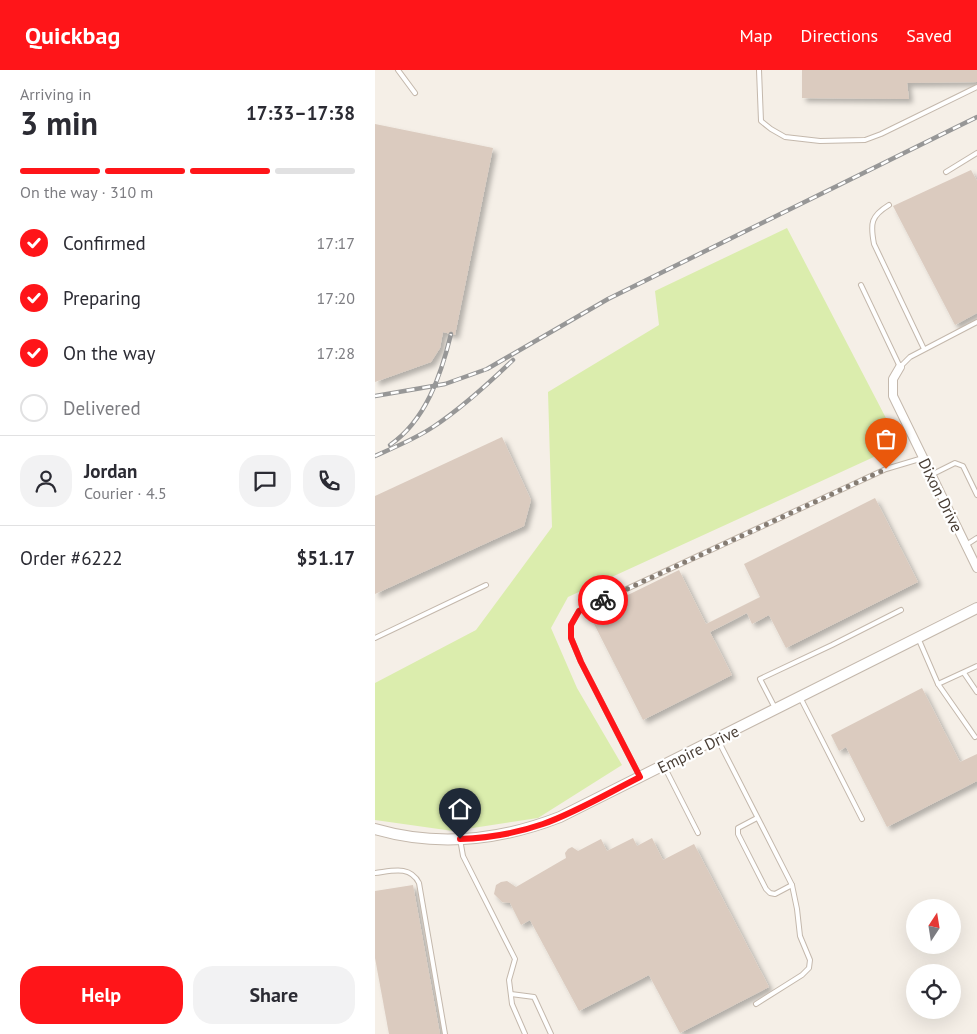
<!DOCTYPE html>
<meta charset="utf-8">
<style>
:root{--surface:#fff;--page:#f2f2f3;--text:#2b2b33;--muted:#7c7c81;--line:#e1e1e2;--accent:#ff1519}
body{margin:0;font-family:"PT Sans",sans-serif;background:var(--page);color:var(--text);height:100vh;display:flex;flex-direction:column;font-size:19px;white-space:nowrap}
*{box-sizing:border-box;margin:0}
p{font-size:16px;color:var(--muted)}
.icon{flex:none;width:28px;height:28px;fill:none;stroke:currentColor;stroke-width:2;stroke-linecap:round;stroke-linejoin:round}
.map{position:relative;flex:1;overflow:hidden}
.side{display:flex;flex-direction:column;background:var(--surface);width:375px}
.side>*{flex:none}
.needle{width:32px;rotate:12deg}
.buttons{position:absolute;left:531px;top:829px;display:grid;gap:10px}
.buttons a{display:grid;place-items:center;width:55px;height:55px;border-radius:50%;background:var(--surface);box-shadow:0 5px 20px #0002;font-size:25px}
.pin{position:absolute;display:grid;place-items:center;width:42px;height:42px;color:#fff;margin:-51px -21px;border-radius:50% 50% 50% 0;rotate:-45deg;box-shadow:0 0 5px #0007}
.pin .icon{rotate:45deg}
.courier{position:absolute;display:grid;place-items:center;width:50px;height:50px;margin:-25px;border:4px solid #ff1519;border-radius:50%;background:#fff;color:#222;box-shadow:0 1px 6px #0007}
.overview em{font-style:normal;font-weight:800}
.overview div{display:flex;flex-direction:column-reverse}
.overview{display:flex;align-items:center;justify-content:space-between;height:85px;padding:0 20px}
h1{font-size:32px;font-weight:800;line-height:38px}
.bar{display:grid;grid-template-columns:repeat(4,1fr);gap:8px 5px;align-content:center;height:60px;padding:0 20px}
.bar i{height:6px;border-radius:4px;background:var(--line)}
.bar .selected{background:var(--accent)}
.bar p{grid-column:span 4}
.line{display:flex;align-items:center;gap:12px;padding:0 20px;border-top:1px solid var(--line)}
.line div{flex:1}
.round{display:grid;place-items:center;flex:none;width:52px;height:52px;border-radius:20px;background:var(--page)}
ol{padding:0 20px;list-style:none}
li{display:flex;align-items:center;gap:15px;height:55px}
li p{margin-inline-start:auto}
li .icon{padding:5px;border-radius:50%;background:var(--accent);color:#fff;stroke-width:4}
li:last-child{color:var(--muted)}
li i{width:28px;height:28px;border:2px solid var(--line);border-radius:50%}
.primary-button{display:flex;gap:10px;margin-top:auto;padding:10px 20px}
.primary-button a{flex:1;height:58px;border-radius:20px;background:var(--accent);color:#fff;font-size:20px;font-weight:800;line-height:58px;text-align:center}
.primary-button a+a{background:var(--page);color:var(--text)}
header{display:flex;align-items:center;gap:30px;box-sizing:border-box;height:70px;padding:0 25px;background:var(--accent);color:#fff}
header strong{font-size:24px}
nav{display:flex;gap:28px;margin-inline-start:auto;font-size:18px}
main{display:flex;flex:1;min-height:0}
.map>svg:first-child{display:block}
.green{fill:#dbedad}
.building{fill:#dbcbbf;filter:url(#shadow)}
.lines{fill:none;stroke-linecap:round;stroke-linejoin:round}
.service-casing{stroke:#c4b8ac;stroke-width:6}
.minor-casing{stroke:#c4b8ac;stroke-width:10}
.tertiary-casing{stroke:#c4b8ac;stroke-width:12}
.service{stroke:#fff;stroke-width:4}
.minor{stroke:#fff;stroke-width:8}
.tertiary{stroke:#fff;stroke-width:10}
.rail-casing{stroke:#979797;stroke-width:4.5}
.rail{stroke:#fff;stroke-width:2.5;stroke-dasharray:8;stroke-linecap:butt}
.done{stroke:#857c73;stroke-width:5;stroke-dasharray:0 9}
.route{stroke:#ff1519;stroke-width:6}
.labels{text-anchor:middle;stroke-width:4.5;stroke-linejoin:round;paint-order:stroke}
.street-label{font-size:16px;fill:#493e35;stroke:#fff}
</style>
<header>
<strong>Quickbag</strong>
<nav><a>Map</a><a>Directions</a><a>Saved</a></nav>
</header>
<main>
<section class="side">
<div class="overview"><div><h1>3 min</h1><p>Arriving in</p></div><em>17:33–17:38</em></div>
<div class="bar"><i class="selected"></i><i class="selected"></i><i class="selected"></i><i></i><p>On the way · 310 m</p></div>
<ol>
<li><svg class="icon" aria-label="check" viewBox="0 0 24 24"><path d="M5 12l5 5 9-10"/></svg>Confirmed<p>17:17</p></li>
<li><svg class="icon" aria-label="check" viewBox="0 0 24 24"><path d="M5 12l5 5 9-10"/></svg>Preparing<p>17:20</p></li>
<li><svg class="icon" aria-label="check" viewBox="0 0 24 24"><path d="M5 12l5 5 9-10"/></svg>On the way<p>17:28</p></li>
<li><i></i>Delivered</li>
</ol>
<div class="line" style="height:90px"><a class="round"><svg class="icon" aria-label="person" viewBox="0 0 24 24"><circle cx="12" cy="8" r="4"/><path d="M4 21q1-7 8-7t8 7"/></svg></a><div><b>Jordan</b><p>Courier · 4.5</p></div><a class="round"><svg class="icon" aria-label="chat" viewBox="0 0 24 24"><path d="M4 5h16v11H9l-5 4z"/></svg></a><a class="round"><svg class="icon" aria-label="phone" viewBox="0 0 24 24"><path d="M5 4h4l2 5-3 2q2 4 5 5l2-3 5 2v4C11 20 4 13 5 4z"/></svg></a></div>
<div class="line" style="height:65px"><div>Order #6222</div><b>$51.17</b></div>
<div class="primary-button"><a>Help</a><a>Share</a></div>
</section>
<div class="map">
<svg width="602" height="964" viewBox="0 0 602 964">
<defs>
<filter id="shadow"><feDropShadow dx="4" dy="4" stdDeviation="2.5" flood-color="#0004"/></filter>
</defs>
<rect width="100%" height="100%" fill="#f5efe7"/>
<!-- green -->
<polygon class="green" points="412,158 525,375 193,527 176,558 202,618 247,695 163,748 78,761 0,750 0,613 101,560 177,457 173,322 284,255 280,221"/>
<!-- building -->
<g class="building">
<polygon points="427,0 602,0 602,12 532,13 534,29 427,28"/>
<polygon points="0,54 118,78 80,265 68,262 65,278 56,292 0,312"/>
<polygon points="596,100 602,111 602,243 580,255 518,136"/>
<polygon points="127,367 156,430 149,456 0,524 0,426"/>
<polygon points="500,428 543,512 411,578 394,545 377,554 372,543 335,562 357,605 268,650 214,544 304,500 331,554 385,527 369,494"/>
<polygon points="547,618 585,692 602,684 602,711 512,757 471,677 464,681 456,665"/>
<polygon points="258,768 262,776 277,768 288,790 319,774 394,917 305,963 274,905 204,941 155,850 146,855 135,833 127,832 119,824 121,815 126,812 132,811 141,817 191,788 190,783 193,779 197,777 203,781 226,769 232,781"/>
<polygon points="38,815 65,964 14,964 0,888 0,821"/>
</g>
<g class="lines">
<defs>
<g id="service">
<polyline points="23,0 40,23"/>
<polyline points="384,0 386,51 396,59 410,67 445,71 490,70 506,64 602,17"/>
<polyline points="571,102 602,83"/>
<path d="M 514,135 C 496,146 495,153 499,174 L 549,279"/>
<polyline points="486,215 525,297 535,287 602,252"/>
<polyline points="556,405 580,393 588,396 602,425"/>
<polyline points="591,475 602,468"/>
<polyline points="0,568 111,515"/>
<polyline points="544,570 563,614 600,667"/>
<polyline points="589,603 602,622"/>
<polyline points="563,614 602,596"/>
<polyline points="425,627 487,749"/>
<polyline points="400,638 385,609 457,575 526,540"/>
<polyline points="343,670 417,815 422,839 425,866 435,890 434,898 427,905 381,934"/>
<polyline points="289,696 323,763"/>
<polyline points="264,705 206,592 196,568 196,555 204,541 511,399 548,388"/>
<polyline points="382,748 363,758 363,764 391,819 395,823 400,824 417,815"/>
<polyline points="85,769 88,786 140,889 134,910 137,934 150,964"/>
<path d="M 0,803 C 17,801 35,795 44,813 L 70,964"/>
<polyline points="136,924 159,927 176,964"/>
</g>
<polyline id="minor" points="525,297 518,309 518,326 602,498"/>
<path id="tertiary" d="M 0,759 C 62,777 126,770 185,747 L 602,538"/>
</defs>
<!-- service casing -->
<use href="#service" class="service-casing"/>
<!-- minor casing -->
<use href="#minor" class="minor-casing"/>
<!-- tertiary casing -->
<use href="#tertiary" class="tertiary-casing"/>
<!-- service -->
<use href="#service" class="service"/>
<!-- minor -->
<use href="#minor" class="minor"/>
<!-- tertiary -->
<use href="#tertiary" class="tertiary"/>
<defs>
<g id="rail">
<polyline points="0,326 70,314 112,299 233,229 602,47"/>
<path d="M 15,375 C 51,350 66,305 76,264"/>
<path d="M 0,386 C 20,377 40,369 58,357 C 87,338 113,314 138,290"/>
</g>
</defs>
<!-- rail casing -->
<use href="#rail" class="rail-casing"/>
<!-- rail -->
<use href="#rail" class="rail"/>
</g>
<g class="lines">
<!-- done -->
<polyline class="done" points="228,530 511,399"/>
<!-- route -->
<path class="route" d="M 85,769 C 113,768 142,763 168,754 C 202,742 233,723 265,707 L 206,592 L 196,568 L 196,555 L 204,541 L 228,530"/>
</g>
<g class="labels">
<!-- street labels -->
<g class="street-label">
<text transform="translate(566 425) rotate(64)" y="6">Dixon Drive</text>
<text transform="translate(323 679) rotate(-26)" y="6">Empire Drive</text>
</g>
</g>
</svg>
<div class="buttons">
<a><svg class="needle" viewBox="-14 -14 28 28"><path d="M0-13l5 13h-10z" fill="#e53935"/><path d="M0 13l5-13h-10z" fill="#7c7c81"/></svg></a>
<a><svg class="icon" aria-label="locate" viewBox="0 0 24 24"><circle cx="12" cy="12" r="6"/><path d="M12 2v4M12 18v4M2 12h4M18 12h4"/></svg></a>
</div>
<div class="pin" style="left:511px;top:399px;background:#ea580c"><svg class="icon" aria-label="bag" viewBox="0 0 24 24"><path d="M5 8h14l-1 12H6zM9 8a3 3 0 0 1 6 0"/></svg></div>
<div class="pin" style="left:85px;top:769px;background:#1f2937"><svg class="icon" aria-label="home" viewBox="0 0 24 24"><path d="M3 11l9-7 9 7M6 9v11h12V9"/></svg></div>
<div class="courier" style="left:228px;top:530px"><svg class="icon" aria-label="bike" viewBox="0 0 24 24"><circle cx="6" cy="16" r="4"/><circle cx="18" cy="16" r="4"/><path d="M6 16l4-8h5l3 8M10 8l3 8H6M13 5h3"/></svg></div>
</div>
</main>
